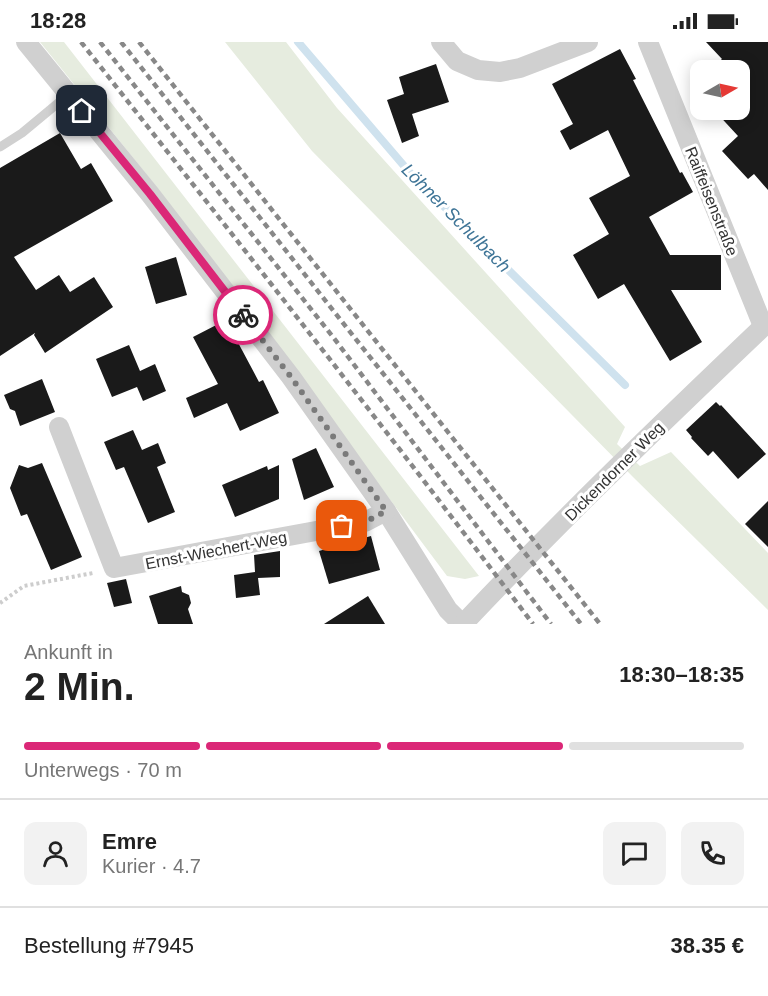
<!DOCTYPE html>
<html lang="de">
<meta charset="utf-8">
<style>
:root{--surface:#fff;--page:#f2f2f2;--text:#222;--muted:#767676;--line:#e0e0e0;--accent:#db2777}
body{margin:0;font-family:Arial,sans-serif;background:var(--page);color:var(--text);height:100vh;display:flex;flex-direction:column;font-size:22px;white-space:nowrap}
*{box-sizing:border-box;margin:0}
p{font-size:20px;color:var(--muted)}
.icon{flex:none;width:33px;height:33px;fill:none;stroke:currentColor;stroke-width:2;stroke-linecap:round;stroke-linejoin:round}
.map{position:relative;height:582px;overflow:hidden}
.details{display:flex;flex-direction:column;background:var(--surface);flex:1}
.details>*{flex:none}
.needle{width:39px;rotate:81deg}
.buttons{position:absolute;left:690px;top:18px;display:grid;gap:12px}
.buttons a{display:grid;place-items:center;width:60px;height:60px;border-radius:12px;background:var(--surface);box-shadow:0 3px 15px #0003;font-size:30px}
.pin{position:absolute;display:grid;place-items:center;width:51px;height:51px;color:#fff;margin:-26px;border-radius:12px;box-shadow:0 3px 9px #0006}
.courier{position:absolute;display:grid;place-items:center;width:60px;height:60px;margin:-30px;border:4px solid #db2777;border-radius:50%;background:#fff;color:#222;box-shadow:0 2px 8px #0007}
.overview em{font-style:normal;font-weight:700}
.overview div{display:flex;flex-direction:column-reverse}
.overview{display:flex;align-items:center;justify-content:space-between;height:102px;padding:0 24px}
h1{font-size:39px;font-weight:700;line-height:45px}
.bar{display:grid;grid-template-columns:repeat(4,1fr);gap:9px 6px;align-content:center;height:72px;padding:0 24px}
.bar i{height:8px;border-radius:4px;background:var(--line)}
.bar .active{background:var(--accent)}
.bar p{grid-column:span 4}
.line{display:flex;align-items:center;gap:15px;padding:0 24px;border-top:2px solid var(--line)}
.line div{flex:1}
.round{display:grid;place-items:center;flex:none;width:63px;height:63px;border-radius:12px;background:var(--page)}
.status{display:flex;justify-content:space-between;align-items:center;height:42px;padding:0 30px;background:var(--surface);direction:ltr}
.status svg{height:16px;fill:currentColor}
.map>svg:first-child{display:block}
.green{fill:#e6ecdf}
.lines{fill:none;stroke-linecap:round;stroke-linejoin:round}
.stream{stroke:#cfe2ee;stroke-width:8}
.building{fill:#1a1a1a}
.path{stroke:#cdcdcd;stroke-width:4;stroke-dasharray:3 3;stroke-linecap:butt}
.service{stroke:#d0d0d0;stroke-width:9}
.minor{stroke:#d0d0d0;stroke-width:20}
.rail{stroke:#888;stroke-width:4.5;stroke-dasharray:6 4.5;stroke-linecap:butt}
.done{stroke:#7a7a7a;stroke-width:6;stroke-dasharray:0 10.8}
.route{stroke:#db2777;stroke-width:8}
.labels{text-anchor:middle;stroke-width:6;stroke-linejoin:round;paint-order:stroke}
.street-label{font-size:16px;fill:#333;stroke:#fff}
.water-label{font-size:18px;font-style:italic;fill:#3f7597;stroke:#fff}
</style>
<div class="status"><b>18:28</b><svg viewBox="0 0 49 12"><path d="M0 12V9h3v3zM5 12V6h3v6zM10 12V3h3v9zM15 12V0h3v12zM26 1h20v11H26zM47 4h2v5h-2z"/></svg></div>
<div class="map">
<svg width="768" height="582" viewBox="0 0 768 582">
<rect width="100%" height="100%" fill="#fff"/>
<!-- green -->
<g class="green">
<polygon points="40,0 64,0 479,534 465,537 447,534 155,143"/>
<polygon points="225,0 286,0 337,66 625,385 617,402 640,424 671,410 768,511 768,568 633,435 312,109"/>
</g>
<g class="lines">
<!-- stream -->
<polyline class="stream" points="298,0 411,132 625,343"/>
</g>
<!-- building -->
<g class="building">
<polygon points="706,0 768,0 768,148 754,132 748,137 722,109 738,94 714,68 740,68 740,28 709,28 722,17"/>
<polygon points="620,7 636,37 633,38 680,131 682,130 693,150 649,175 670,213 721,213 721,248 671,248 702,300 670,319 624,242 598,257 573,213 609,192 589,156 630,134 608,88 570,108 560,89 573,82 552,42"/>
<polygon points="436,22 449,60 412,72 419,94 402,101 387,58 404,52 399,35"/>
<polygon points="60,91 81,127 91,121 113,159 14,215 36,248 59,233 70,250 94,235 113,265 45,311 34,293 35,291 0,314 0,126"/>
<polygon points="176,215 187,253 156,262 145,225"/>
<polygon points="226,278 259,340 263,338 279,371 240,389 227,361 194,376 186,356 218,342 193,295"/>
<polygon points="129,303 140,329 155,322 166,349 143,359 137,345 112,355 96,317"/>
<polygon points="42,337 55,370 20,384 15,369 10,367 4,353"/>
<polygon points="716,360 720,364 721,363 766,412 738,437 713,409 708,414 691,396 692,395 686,388"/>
<polygon points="133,388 142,408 158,401 166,421 157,425 175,470 148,481 124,425 116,428 104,400"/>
<polygon points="316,406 334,445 304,458 292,417"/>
<polygon points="42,421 82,515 51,528 27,472 21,474 10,446 19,423 28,426"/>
<polygon points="279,423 279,457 235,475 222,443 267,424 268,428"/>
<polygon points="768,459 768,505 745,482"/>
<polygon points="371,494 380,528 329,542 319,509"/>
<polygon points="280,509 280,535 258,536 260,553 236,556 234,533 255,530 254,513"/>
<polygon points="126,537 132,561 114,565 107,541"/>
<polygon points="181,544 182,550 189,553 191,561 188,567 193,582 158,582 149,554"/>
<polygon points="368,554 385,582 324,582"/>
</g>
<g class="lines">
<!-- path -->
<polyline class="path" points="0,561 24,544 93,531"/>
<!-- service -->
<polyline class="service" points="0,105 22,91 69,52"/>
<!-- minor -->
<g class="minor">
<polyline points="26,0 150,152 291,335 386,469 448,568 462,582"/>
<polyline points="441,0 457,19 478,28 500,30 520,26 588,0"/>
<polyline points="648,0 763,284"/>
<polyline points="59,385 114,526 365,480 386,469"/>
<path d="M 463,582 C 561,478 665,378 768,280"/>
</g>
<!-- rail -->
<g class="rail">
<path d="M 81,0 C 233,193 385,386 533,582"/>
<polyline points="100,0 333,295 551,582"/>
<polyline points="121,0 581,582"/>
<polyline points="139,0 600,582"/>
</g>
</g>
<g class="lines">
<!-- done -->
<polyline class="done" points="243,273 291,335 386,469 365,480 342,484"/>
<!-- route -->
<polyline class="route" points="82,69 150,152 243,273"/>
</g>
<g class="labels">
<!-- street labels -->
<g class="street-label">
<text transform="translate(712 159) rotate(68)" y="6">Raiffeisenstraße</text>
<text transform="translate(614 429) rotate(-45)" y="6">Dickendorner Weg</text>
<text transform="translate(216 508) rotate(-11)" y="6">Ernst-Wiechert-Weg</text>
</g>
<!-- water labels -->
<g class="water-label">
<text transform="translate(456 176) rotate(45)" y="6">Löhner Schulbach</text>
</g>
</g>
</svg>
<div class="buttons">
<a><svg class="needle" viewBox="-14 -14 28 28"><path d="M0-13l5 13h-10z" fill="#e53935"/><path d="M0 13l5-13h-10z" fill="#767676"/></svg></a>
</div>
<div class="pin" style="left:342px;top:484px;background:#ea580c"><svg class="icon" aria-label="bag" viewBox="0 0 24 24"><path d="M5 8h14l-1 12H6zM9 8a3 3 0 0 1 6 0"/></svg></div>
<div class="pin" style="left:82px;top:69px;background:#1f2937"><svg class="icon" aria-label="home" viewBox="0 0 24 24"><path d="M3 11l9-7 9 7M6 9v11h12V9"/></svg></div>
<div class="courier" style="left:243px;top:273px"><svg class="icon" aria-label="bike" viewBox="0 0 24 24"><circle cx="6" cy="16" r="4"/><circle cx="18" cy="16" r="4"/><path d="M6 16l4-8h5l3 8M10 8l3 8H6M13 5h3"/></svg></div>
</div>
<section class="details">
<div class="overview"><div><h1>2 Min.</h1><p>Ankunft in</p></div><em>18:30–18:35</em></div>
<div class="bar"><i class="active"></i><i class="active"></i><i class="active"></i><i></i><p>Unterwegs · 70 m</p></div>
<div class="line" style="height:108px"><a class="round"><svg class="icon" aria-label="person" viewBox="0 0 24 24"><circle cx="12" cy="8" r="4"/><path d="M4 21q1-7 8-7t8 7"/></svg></a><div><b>Emre</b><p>Kurier · 4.7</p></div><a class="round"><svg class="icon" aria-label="chat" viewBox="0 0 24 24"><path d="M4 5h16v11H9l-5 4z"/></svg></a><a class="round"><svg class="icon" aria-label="phone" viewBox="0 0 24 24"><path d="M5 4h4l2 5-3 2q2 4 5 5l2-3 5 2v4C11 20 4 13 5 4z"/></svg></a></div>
<div class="line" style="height:78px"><div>Bestellung #7945</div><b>38.35 €</b></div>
</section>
